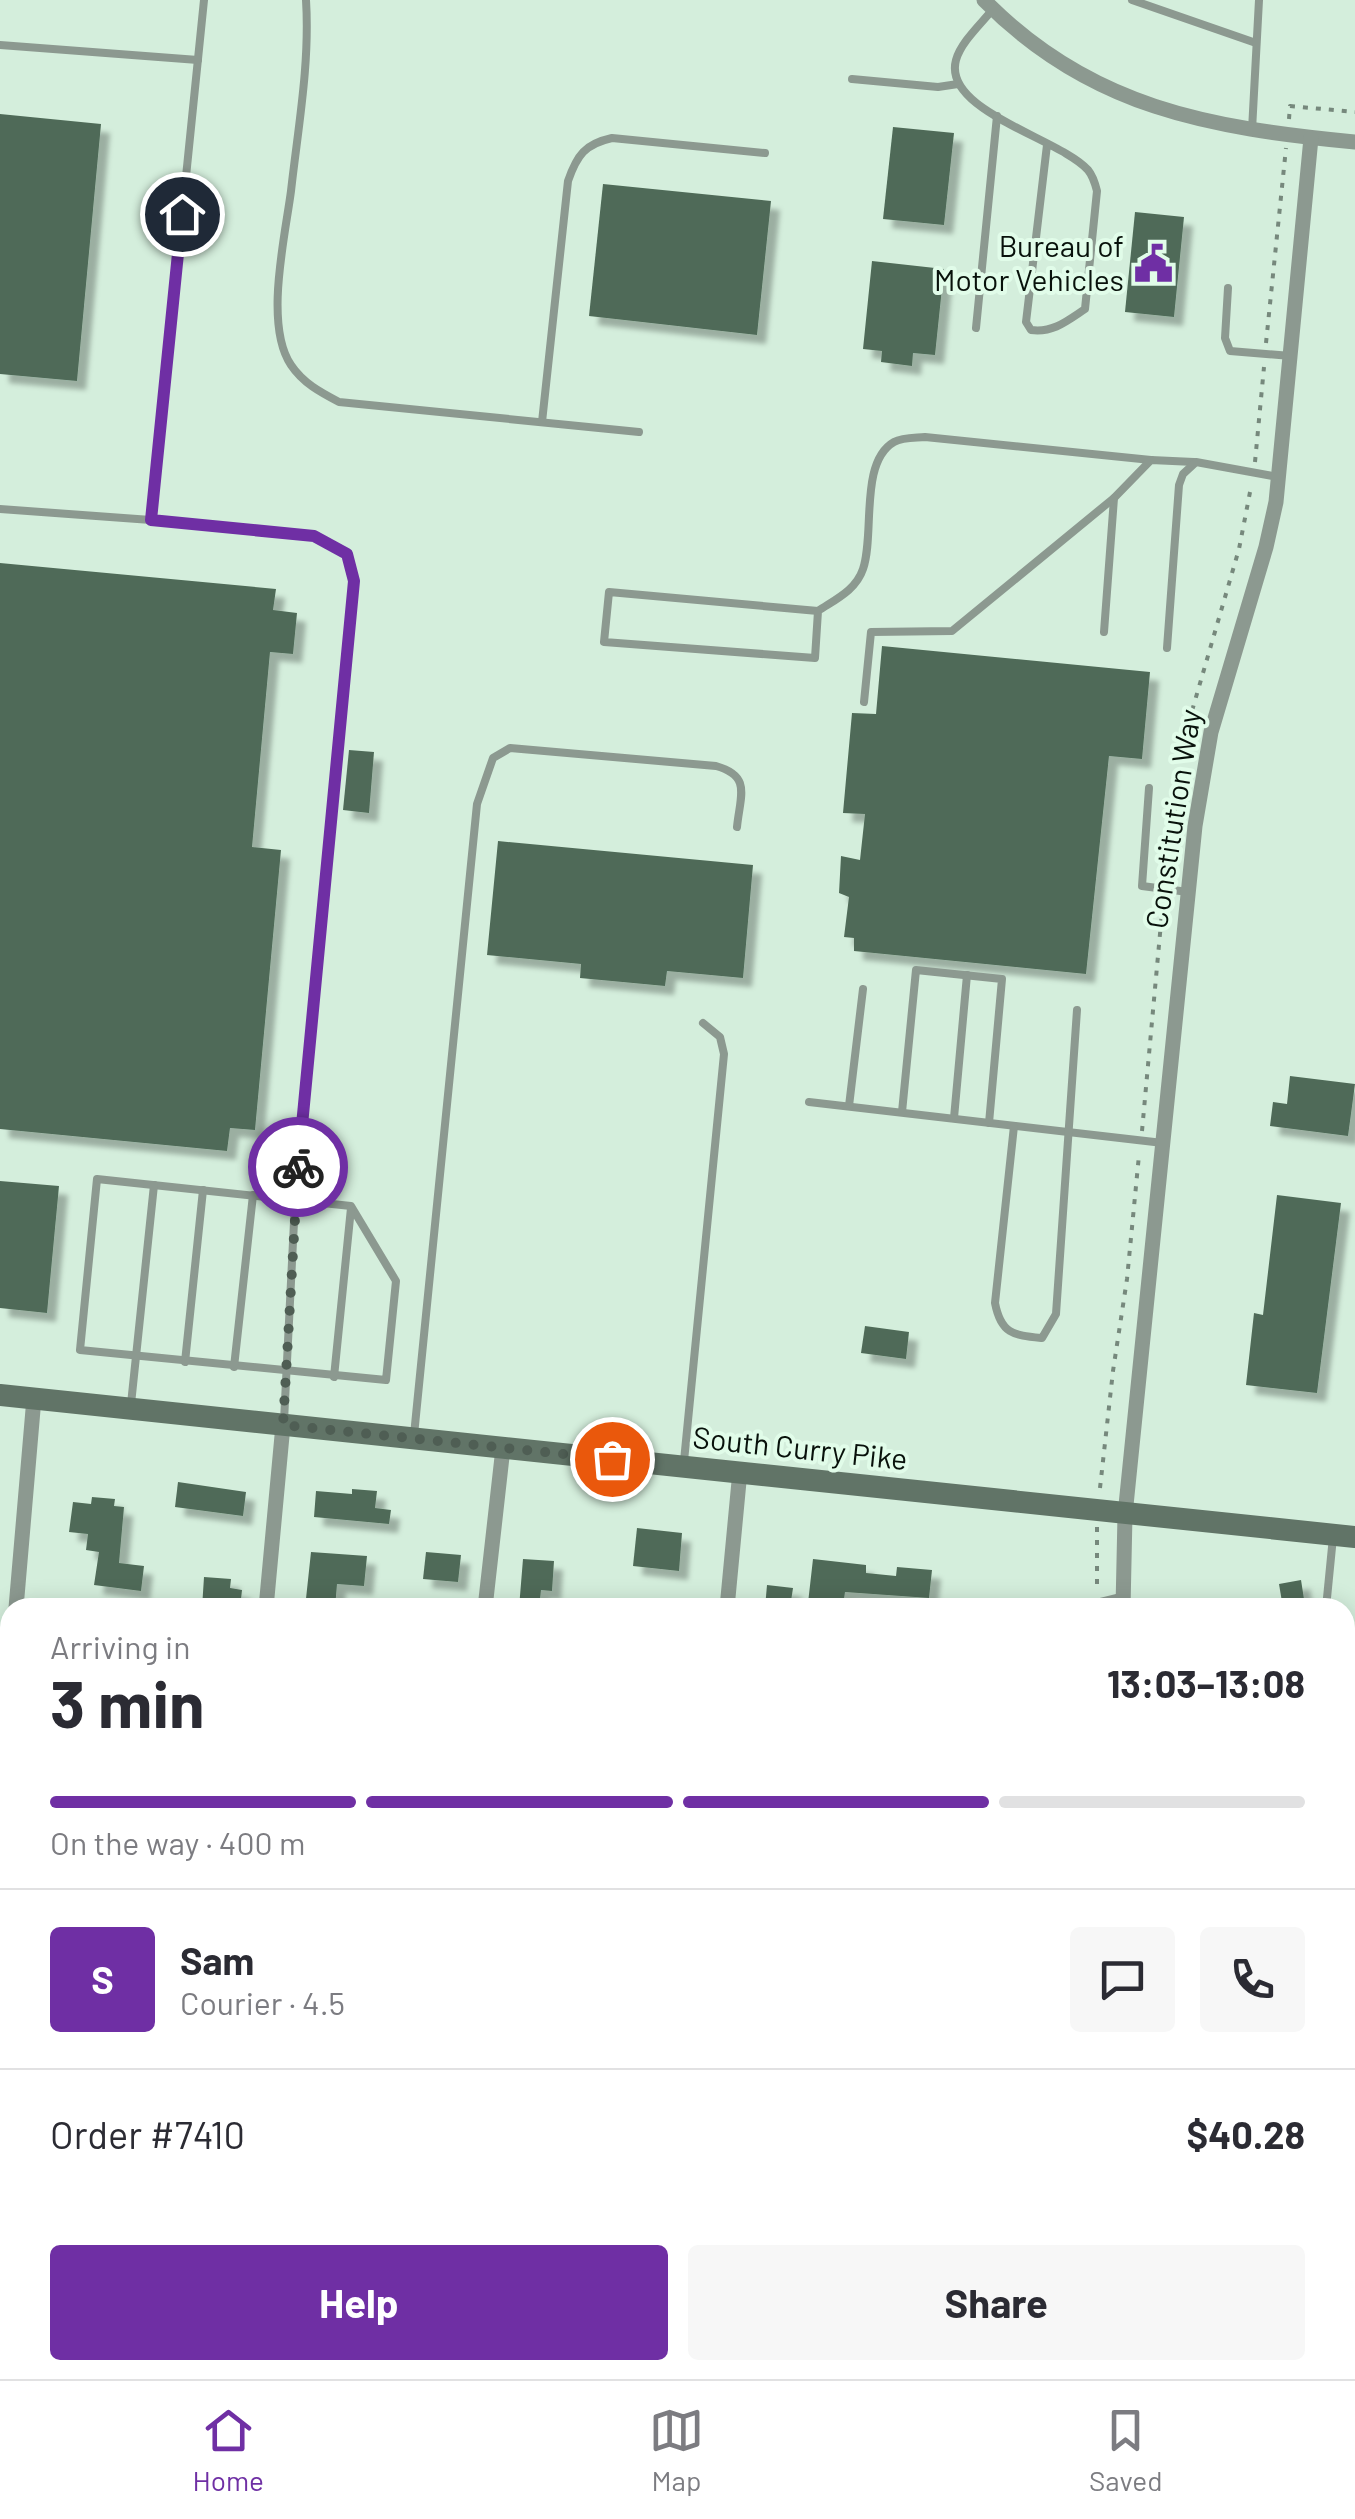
<!DOCTYPE html>
<meta charset="utf-8">
<style>
:root{--surface:#fff;--page:#f7f7f7;--text:#2b2b33;--muted:#7c7c81;--line:#e1e1e2;--accent:#6f2fa4}
body{margin:0;font-family:Barlow,sans-serif;background:var(--page);color:var(--text);height:100vh;display:flex;flex-direction:column;font-size:38px;white-space:nowrap}
*{box-sizing:border-box;margin:0}
p{font-size:32px;color:var(--muted)}
.icon{flex:none;width:55px;height:55px;fill:none;stroke:currentColor;stroke-width:2;stroke-linecap:round;stroke-linejoin:round}
.map{position:relative;flex:1;overflow:hidden}
.details{position:absolute;left:0px;top:1598px;width:1355px;height:782px;display:flex;flex-direction:column;background:var(--surface);border-radius:30px 30px 0 0;box-shadow:0 5px 25px #0003}
.details>*{flex:none}
.pin{position:absolute;display:grid;place-items:center;width:85px;height:85px;color:#fff;margin:-42px;border:5px solid #fff;border-radius:50%;box-shadow:0 2px 10px #0007}
.courier{position:absolute;display:grid;place-items:center;width:100px;height:100px;margin:-50px;border:8px solid #6f2fa4;border-radius:50%;background:#fff;color:#222;box-shadow:0 2px 12px #0007}
.headline em{font-style:normal;font-weight:700}
.headline div{display:flex;flex-direction:column-reverse}
.headline{display:flex;align-items:center;justify-content:space-between;height:170px;padding:0 50px}
h1{font-size:65px;font-weight:700;line-height:75px}
.bar{display:grid;grid-template-columns:repeat(4,1fr);gap:15px 10px;align-content:center;height:120px;padding:0 50px}
.bar i{height:12px;border-radius:8px;background:var(--line)}
.bar .active{background:var(--accent)}
.bar p{grid-column:span 4}
.line{display:flex;align-items:center;gap:25px;padding:0 50px;border-top:2px solid var(--line)}
.line div{flex:1}
.round{display:grid;place-items:center;flex:none;width:105px;height:105px;border-radius:10px;background:var(--page)}
.action{display:flex;gap:20px;margin-top:auto;padding:20px 50px}
.action a{flex:1;height:115px;border-radius:10px;background:var(--accent);color:#fff;font-size:40px;font-weight:700;line-height:115px;text-align:center}
.action a+a{background:var(--page);color:var(--text)}
.dock{display:flex;justify-content:space-around;align-items:center;height:140px;border-top:2px solid var(--line);background:var(--surface);font-size:28px;color:var(--muted)}
.dock a{display:grid;justify-items:center;gap:5px}
.dock .active{color:var(--accent)}
.map>svg:first-child{display:block}
.green{fill:#b0c7b7}
.lines{fill:none;stroke-linecap:round;stroke-linejoin:round}
.stream{stroke:#5d7465;stroke-width:5}
.building{fill:#4f6b58;filter:url(#shadow)}
.path{stroke:#76887c;stroke-width:4;stroke-dasharray:5 8;stroke-linecap:butt}
.lane{stroke:#8c9990;stroke-width:8}
.street{stroke:#8c9990;stroke-width:15}
.secondary{stroke:#617467;stroke-width:22}
.rail{stroke:#6a7b70;stroke-width:5}
.done{stroke:#4f5e54;stroke-width:10;stroke-dasharray:0 18}
.route{stroke:#6f2fa4;stroke-width:12}
.labels{text-anchor:middle;stroke-width:8;stroke-linejoin:round;paint-order:stroke}
.poi-label{font-size:30px;fill:#08110b;stroke:#e1fce9;text-anchor:end}
.street-label{font-size:30px;fill:#08110b;stroke:#e1fce9}
</style>
<div class="map">
<svg width="1355" height="2379" viewBox="0 0 1355 2379">
<defs>
<filter id="shadow"><feDropShadow dx="9" dy="9" stdDeviation="2.5" flood-color="#0004"/></filter>
</defs>
<rect width="100%" height="100%" fill="#d4eedc"/>
<!-- green -->
<g class="green">
<polygon points="0,2072 5,2082 10,2083 10,2160 0,2143"/>
<polygon points="131,2370 654,2370 653,2379 136,2379"/>
<polygon points="690,2370 1055,2370 1055,2379 689,2379"/>
</g>
<g class="lines">
<!-- stream -->
<g class="stream">
<polyline points="1345,2211 1355,2214"/>
<polyline points="851,2370 855,2379"/>
<polyline points="945,2370 967,2379"/>
<polyline points="907,2379 933,2370"/>
<polyline points="973,2379 1000,2370"/>
</g>
</g>
<!-- building -->
<g class="building">
<polygon points="0,114 101,124 77,381 0,374"/>
<polygon points="893,127 954,133 944,225 883,219"/>
<polygon points="603,184 771,201 757,335 589,316"/>
<polygon points="1135,212 1184,217 1174,317 1125,312"/>
<polygon points="872,261 944,269 935,355 913,353 912,366 881,362 882,351 863,349"/>
<polygon points="0,563 276,589 273,610 297,613 293,654 270,652 252,847 281,850 255,1130 230,1128 227,1151 0,1129"/>
<polygon points="882,646 1150,672 1142,759 1109,756 1086,974 854,951 854,938 844,937 849,897 839,893 841,856 860,860 865,814 843,813 852,713 876,714"/>
<polygon points="349,750 374,752 369,813 343,810"/>
<polygon points="498,841 753,865 743,978 667,971 665,986 580,978 581,964 487,955"/>
<polygon points="1290,1076 1355,1084 1348,1136 1270,1126 1273,1102 1287,1104"/>
<polygon points="0,1181 59,1186 47,1313 0,1308"/>
<polygon points="1277,1195 1341,1203 1317,1393 1246,1385 1254,1313 1263,1315"/>
<polygon points="865,1326 909,1332 906,1359 861,1353"/>
<polygon points="178,1482 246,1492 243,1516 175,1507"/>
<polygon points="352,1489 377,1491 375,1508 391,1510 389,1524 314,1517 316,1491 352,1494"/>
<polygon points="92,1497 115,1499 114,1506 124,1507 119,1563 144,1566 141,1591 94,1585 99,1552 86,1550 88,1534 69,1532 73,1502 91,1504"/>
<polygon points="637,1528 682,1533 679,1571 633,1566"/>
<polygon points="311,1552 367,1556 364,1586 337,1584 335,1608 305,1608"/>
<polygon points="426,1552 461,1555 458,1582 423,1579"/>
<polygon points="523,1559 554,1561 552,1591 541,1590 539,1608 519,1608"/>
<polygon points="813,1559 866,1565 866,1573 896,1576 897,1567 932,1570 929,1598 845,1592 843,1606 808,1603"/>
<polygon points="204,1577 231,1579 230,1588 242,1590 240,1608 202,1608"/>
<polygon points="1301,1580 1304,1599 1282,1602 1279,1584"/>
<polygon points="767,1585 793,1588 790,1608 765,1608"/>
</g>
<g class="lines">
<!-- path -->
<g class="path">
<polyline points="1289,119 1290,106 1355,112"/>
<polyline points="1266,343 1286,148"/>
<polyline points="1255,462 1264,367"/>
<polyline points="1166,877 1185,735 1239,549 1251,487"/>
<polyline points="1142,1131 1163,901"/>
<polyline points="1100,1488 1113,1371 1127,1279 1139,1155"/>
<polyline points="1097,1527 1097,1588"/>
<polyline points="1032,2379 1033,2370"/>
</g>
<!-- lane -->
<g class="lane">
<polyline points="204,0 151,520 314,536 347,554 354,581 295,1202 284,1421"/>
<path d="M 306,0 C 310,64 298,128 291,191 C 285,237 264,325 291,365 C 303,383 320,392 339,402 L 639,432"/>
<polyline points="1132,0 1256,43"/>
<path d="M 993,9 C 981,24 961,42 956,60 C 942,111 1061,139 1088,170 C 1093,176 1095,183 1097,191 L 1085,309 C 1067,321 1053,333 1031,330 L 1026,322 L 1047,145"/>
<polyline points="0,45 198,60"/>
<polyline points="852,79 938,87 958,84"/>
<polyline points="1252,130 1259,0"/>
<polyline points="1228,288 1225,338 1230,351 1291,356"/>
<polyline points="976,328 997,116"/>
<path d="M 542,422 L 568,181 C 577,155 585,144 612,138 L 765,153"/>
<polyline points="0,509 151,520"/>
<path d="M 818,611 L 609,592 L 604,642 L 815,658 L 818,611 C 836,599 856,590 863,569 C 875,535 859,462 894,442 C 903,437 916,438 925,437 L 1151,460"/>
<polyline points="1104,632 1114,498 1151,460 1194,462"/>
<polyline points="1167,648 1179,485 1183,474 1196,462 1278,477"/>
<polyline points="864,702 871,632 952,631 1114,498"/>
<polyline points="1149,788 1142,886 1188,892"/>
<polyline points="809,1102 1163,1143"/>
<polyline points="849,1106 863,989"/>
<polyline points="902,1112 916,970 1002,979 989,1123"/>
<polyline points="954,1118 967,975"/>
<path d="M 1014,1126 L 995,1303 C 1001,1334 1013,1335 1042,1338 L 1056,1314 L 1077,1010"/>
<polygon points="97,1179 351,1206 396,1281 386,1380 80,1350"/>
<polyline points="185,1362 203,1190"/>
<polyline points="234,1367 253,1195"/>
<polyline points="334,1377 351,1208"/>
<polyline points="131,1404 154,1185"/>
<path d="M 414,1435 L 477,804 L 493,758 L 510,748 L 716,766 C 752,776 740,796 737,827"/>
<polyline points="684,1461 724,1054 720,1037 703,1023"/>
<polyline points="1076,1608 1121,1597"/>
<polyline points="1326,1608 1333,1537"/>
</g>
<!-- street -->
<g class="street">
<path d="M 984,0 C 1090,108 1210,128 1355,142"/>
<polyline points="16,1608 34,1398"/>
<polyline points="266,1608 283,1425"/>
<polyline points="485,1608 503,1448"/>
<polyline points="727,1608 740,1471"/>
<polyline points="1123,1608 1125,1515 1195,826 1211,732 1266,547 1276,502 1311,138"/>
<polyline points="0,1809 10,1682"/>
<polyline points="0,2290 10,2309"/>
<polyline points="42,2370 47,2379"/>
<polyline points="670,2379 671,2370"/>
<polyline points="1073,2379 1074,2370"/>
</g>
<!-- secondary -->
<polyline class="secondary" points="0,1395 1355,1537"/>
<!-- rail -->
<g class="rail">
<polyline points="0,2172 10,2190"/>
<polyline points="111,2370 116,2379"/>
</g>
</g>
<g class="lines">
<!-- done -->
<polyline class="done" points="298,1167 283,1425 612,1459"/>
<!-- route -->
<polyline class="route" points="182,214 151,520 314,536 347,554 354,581 298,1167"/>
</g>
<!-- icons -->
<defs>
<symbol id="civic-bare" viewBox="-9 -9 18 18"><path d="M-.6-6.5H3V-4.5H.6V-3L4-1V1h2V6H-6V1h2V-1L-.6-3ZM-1.2 2.5V6h2.4V2.5Z" fill="#6f2fa4" stroke="#e1fce9" stroke-width="2.5" paint-order="stroke"/></symbol>
</defs>
<g fill-rule="evenodd">
<use href="#civic-bare" x="1126" y="236" width="55" height="55"/>
</g>
<g class="labels">
<!-- poi labels -->
<g class="poi-label">
<text x="1124" y="257">Bureau of<tspan x="1124" dy="34">Motor Vehicles</tspan></text>
</g>
<!-- street labels -->
<g class="street-label">
<text transform="translate(1174 819) rotate(-81)" y="10">Constitution Way</text>
<text transform="translate(800 1449) rotate(6)" y="10">South Curry Pike</text>
</g>
</g>
</svg>
<div class="pin" style="left:612px;top:1459px;background:#ea580c"><svg class="icon" aria-label="bag" viewBox="0 0 24 24"><path d="M5 8h14l-1 12H6zM9 8a3 3 0 0 1 6 0"/></svg></div>
<div class="pin" style="left:182px;top:214px;background:#1f2937"><svg class="icon" aria-label="home" viewBox="0 0 24 24"><path d="M3 11l9-7 9 7M6 9v11h12V9"/></svg></div>
<div class="courier" style="left:298px;top:1167px"><svg class="icon" aria-label="bike" viewBox="0 0 24 24"><circle cx="6" cy="16" r="4"/><circle cx="18" cy="16" r="4"/><path d="M6 16l4-8h5l3 8M10 8l3 8H6M13 5h3"/></svg></div>
<section class="details">
<div class="headline"><div><h1>3 min</h1><p>Arriving in</p></div><em>13:03–13:08</em></div>
<div class="bar"><i class="active"></i><i class="active"></i><i class="active"></i><i></i><p>On the way · 400 m</p></div>
<div class="line" style="height:180px"><b class="round" style="background:var(--accent);color:#fff">S</b><div><b>Sam</b><p>Courier · 4.5</p></div><a class="round"><svg class="icon" aria-label="chat" viewBox="0 0 24 24"><path d="M4 5h16v11H9l-5 4z"/></svg></a><a class="round"><svg class="icon" aria-label="phone" viewBox="0 0 24 24"><path d="M5 4h4l2 5-3 2q2 4 5 5l2-3 5 2v4C11 20 4 13 5 4z"/></svg></a></div>
<div class="line" style="height:130px"><div>Order #7410</div><b>$40.28</b></div>
<div class="action"><a>Help</a><a>Share</a></div>
</section>
</div>
<nav class="dock">
<a class="active"><svg class="icon" aria-label="home" viewBox="0 0 24 24"><path d="M3 11l9-7 9 7M6 9v11h12V9"/></svg>Home</a>
<a><svg class="icon" aria-label="map" viewBox="0 0 24 24"><path d="M3 6l6-2 6 2 6-2v14l-6 2-6-2-6 2zM9 4v14M15 6v14"/></svg>Map</a>
<a><svg class="icon" aria-label="saved" viewBox="0 0 24 24"><path d="M7 4h10v16l-5-4-5 4z"/></svg>Saved</a>
</nav>
